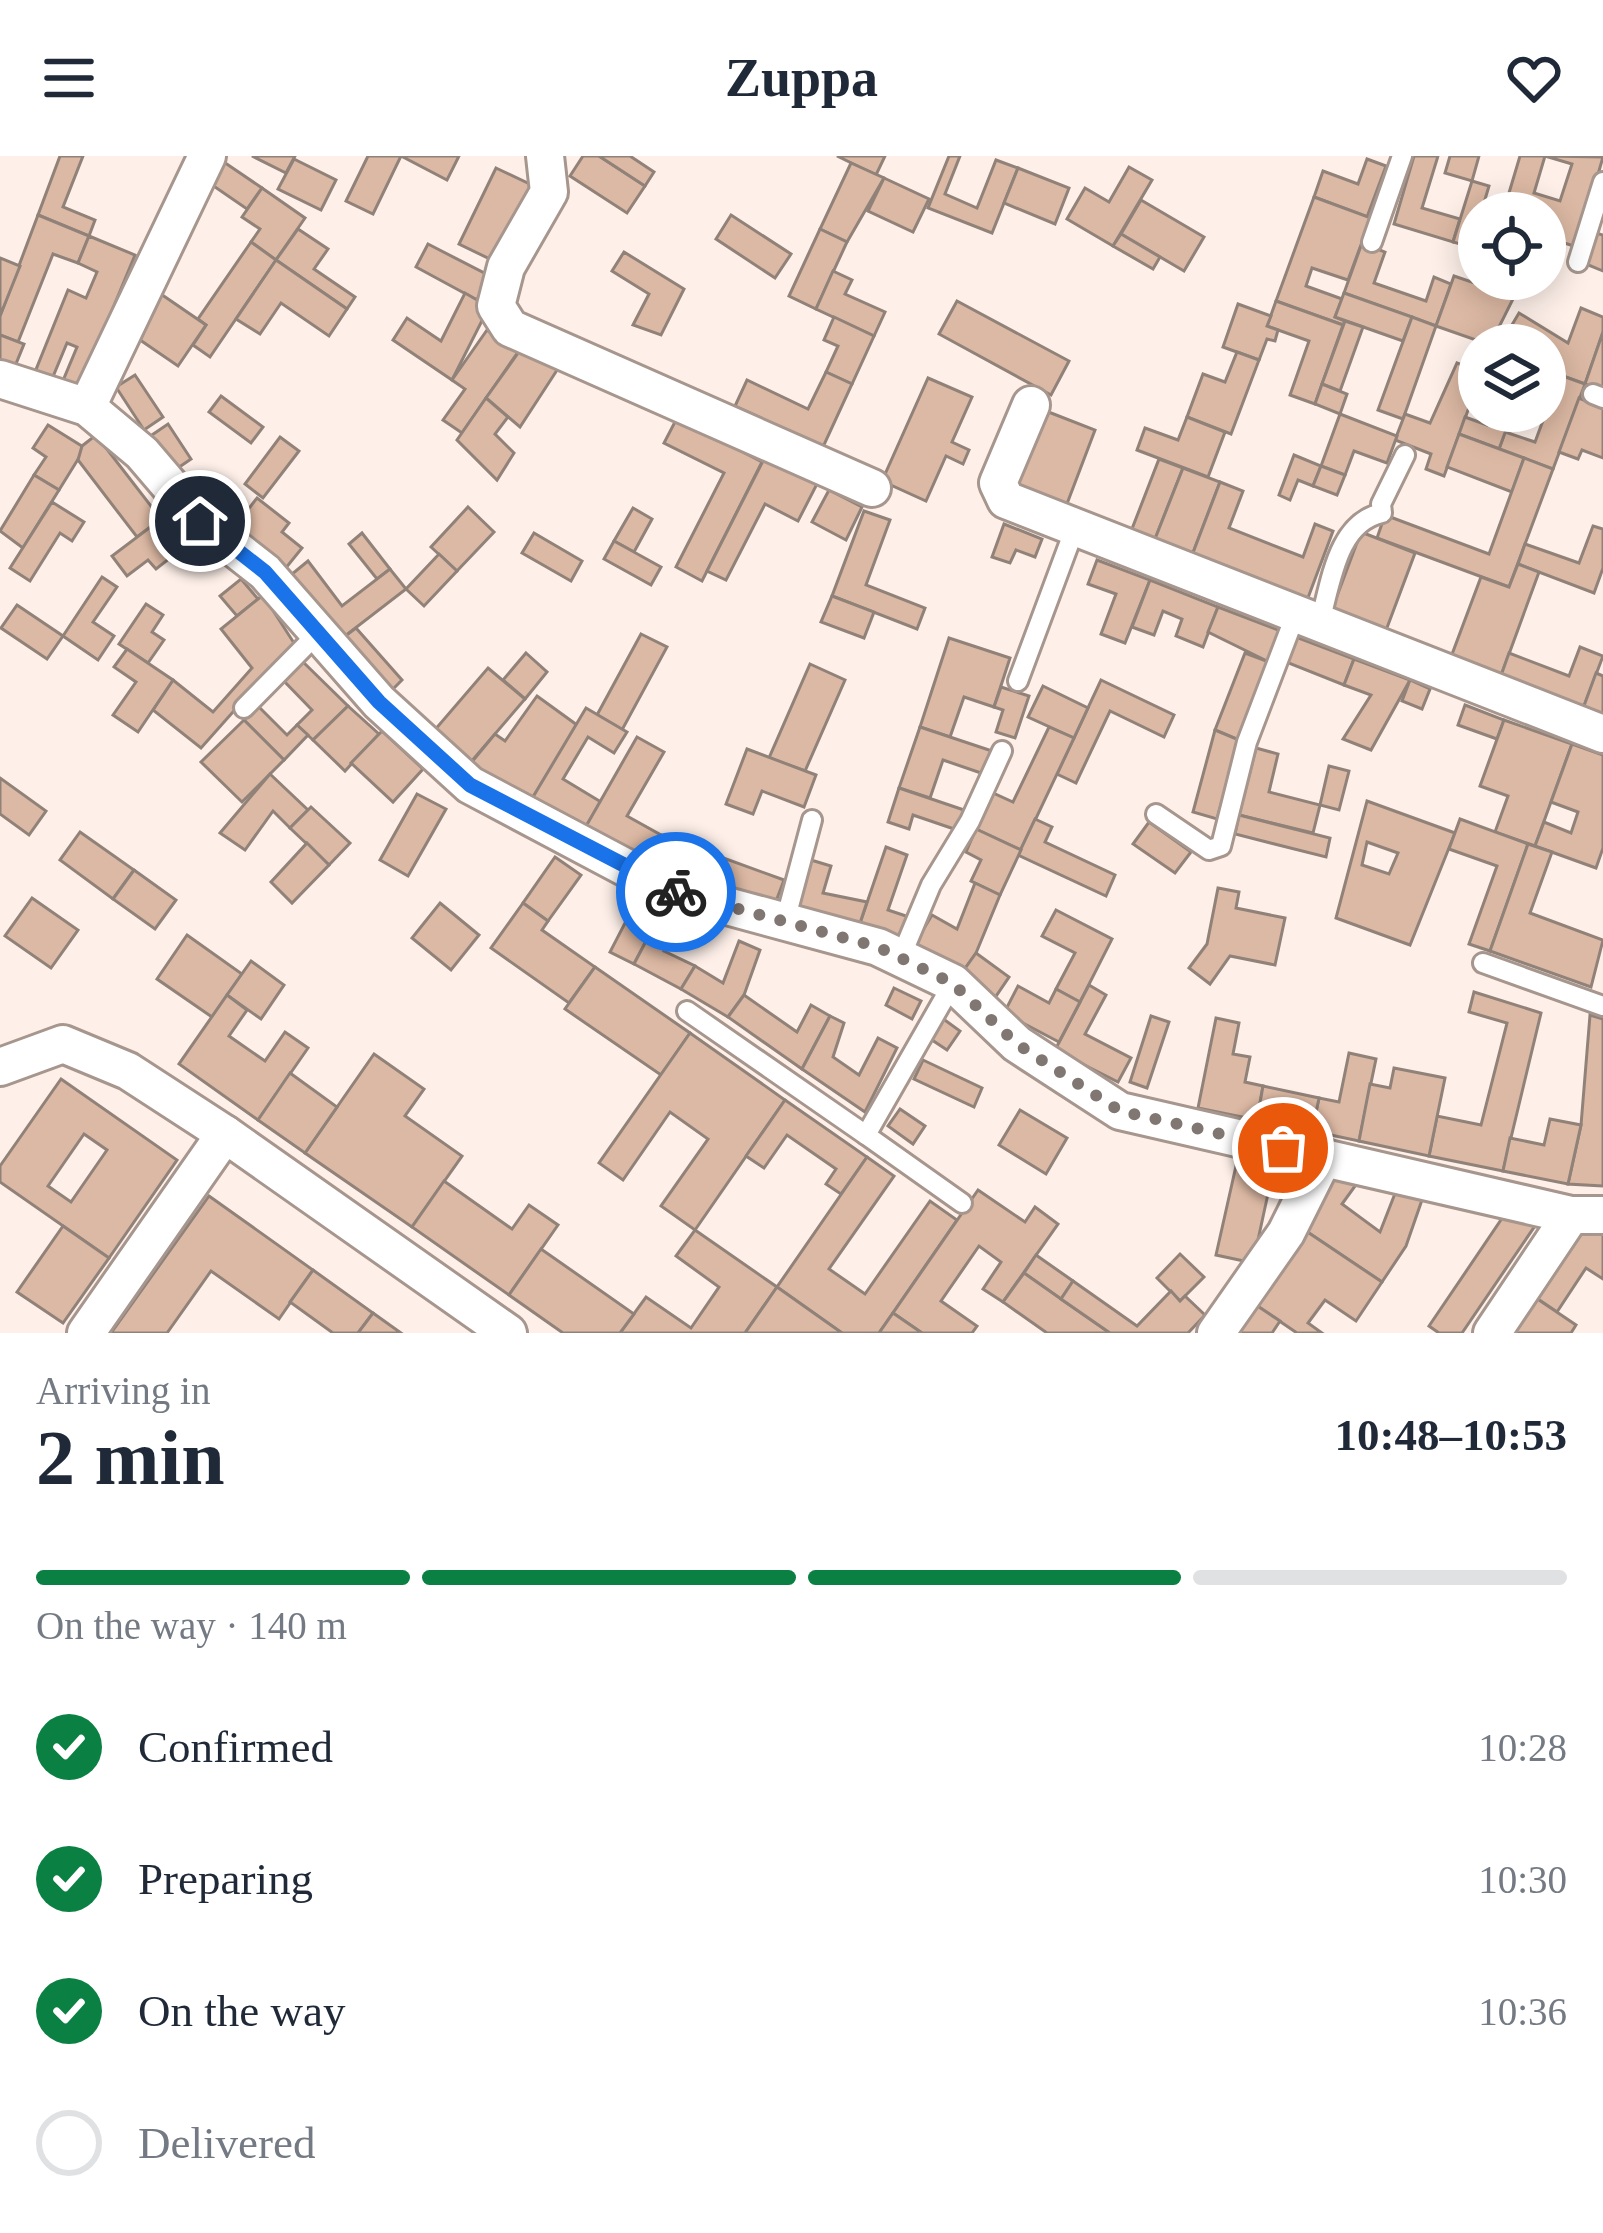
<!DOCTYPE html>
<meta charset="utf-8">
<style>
:root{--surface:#fff;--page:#f2f2f3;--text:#1f2937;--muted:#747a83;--line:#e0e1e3;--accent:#0b8043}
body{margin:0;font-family:Georgia,serif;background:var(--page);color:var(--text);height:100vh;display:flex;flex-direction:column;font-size:45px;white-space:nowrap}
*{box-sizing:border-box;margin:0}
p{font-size:39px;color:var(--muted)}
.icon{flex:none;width:66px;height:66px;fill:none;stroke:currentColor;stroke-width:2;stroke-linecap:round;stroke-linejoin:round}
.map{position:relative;height:1177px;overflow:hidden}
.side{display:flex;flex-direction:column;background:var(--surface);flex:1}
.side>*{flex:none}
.fabs{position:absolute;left:1458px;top:36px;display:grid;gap:24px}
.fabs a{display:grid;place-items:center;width:108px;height:108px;border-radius:50%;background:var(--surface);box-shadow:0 6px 30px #0003;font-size:60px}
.pin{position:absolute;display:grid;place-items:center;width:102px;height:102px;color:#fff;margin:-51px;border:6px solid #fff;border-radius:50%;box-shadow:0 3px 12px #0007}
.courier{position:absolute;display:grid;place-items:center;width:120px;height:120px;margin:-60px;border:9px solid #1a73e8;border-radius:50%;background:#fff;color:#222;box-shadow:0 3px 15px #0007}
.head em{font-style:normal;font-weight:600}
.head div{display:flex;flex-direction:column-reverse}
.head{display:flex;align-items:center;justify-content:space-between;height:204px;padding:0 36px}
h1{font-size:78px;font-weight:600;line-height:90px}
.bar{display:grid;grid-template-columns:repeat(4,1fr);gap:18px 12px;align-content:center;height:144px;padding:0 36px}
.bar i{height:15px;border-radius:9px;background:var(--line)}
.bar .selected{background:var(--accent)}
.bar p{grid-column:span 4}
ol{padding:0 36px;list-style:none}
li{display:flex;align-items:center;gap:36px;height:132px}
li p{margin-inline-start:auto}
li .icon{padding:12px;border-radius:50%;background:var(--accent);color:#fff;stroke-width:4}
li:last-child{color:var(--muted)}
li i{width:66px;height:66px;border:6px solid var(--line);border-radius:50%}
header{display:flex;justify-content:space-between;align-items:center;height:156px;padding:0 36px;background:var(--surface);font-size:54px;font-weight:600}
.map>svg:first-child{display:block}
.building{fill:#dcb9a4;stroke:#918279;stroke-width:3;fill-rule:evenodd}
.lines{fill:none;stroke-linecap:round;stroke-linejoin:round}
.service-casing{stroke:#a6968d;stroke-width:24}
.minor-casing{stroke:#a6968d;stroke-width:42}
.service{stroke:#fff;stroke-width:18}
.minor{stroke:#fff;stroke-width:36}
.done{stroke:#807672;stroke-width:12;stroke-dasharray:0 21.6}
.route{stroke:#1a73e8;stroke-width:15}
</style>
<header><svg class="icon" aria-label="menu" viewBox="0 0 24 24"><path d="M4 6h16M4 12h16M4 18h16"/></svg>Zuppa<svg class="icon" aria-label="heart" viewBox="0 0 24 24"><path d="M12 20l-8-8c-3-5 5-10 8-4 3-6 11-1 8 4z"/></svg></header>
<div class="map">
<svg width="1603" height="1177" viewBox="0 0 1603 1177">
<rect width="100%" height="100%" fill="#fef0e9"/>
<!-- building -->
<g class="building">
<polygon points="60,0 83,0 63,51 95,64 89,80 38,59"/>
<polygon points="215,0 262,32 247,53 199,20"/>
<polygon points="252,0 295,0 286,17"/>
<polygon points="368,0 401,0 373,58 346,45"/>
<polygon points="401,0 459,0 447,24"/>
<polygon points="583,0 599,0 645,30 627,57 570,20"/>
<polygon points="599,0 630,0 654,16 645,30"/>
<polygon points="837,0 885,0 876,19"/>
<polygon points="949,0 960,0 945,38 977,52 996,4 1018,12 992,77 928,52"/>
<polygon points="1414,0 1438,0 1422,52 1460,63 1453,86 1394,68"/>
<polygon points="1450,0 1479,0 1472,25 1445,17"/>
<polygon points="1520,0 1545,0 1534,37 1560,45 1572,8 1545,0 1603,1 1577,91 1545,81 1545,57 1503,57"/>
<polygon points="294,3 336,24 321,54 278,33"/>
<polygon points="1367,3 1386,10 1367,61 1314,41 1323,15 1358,28"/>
<polygon points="851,7 884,22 847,86 820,73"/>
<polygon points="1129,11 1152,24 1113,90 1067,63 1085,32 1109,46"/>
<polygon points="496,12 536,31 498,107 459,88"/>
<polygon points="1018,12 1069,32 1055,68 1004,47"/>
<polygon points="884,22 929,43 913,76 868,55"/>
<polygon points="1472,25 1489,30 1471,91 1453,86"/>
<polygon points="262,32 305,62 276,104 251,86 260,73 242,61"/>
<polygon points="1314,41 1371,62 1348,124 1312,112 1306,130 1342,143 1335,161 1345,165 1343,169 1276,145"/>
<polygon points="1141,44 1204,81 1184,115 1121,78"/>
<polygon points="38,59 89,80 78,107 53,98 18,186 0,179 0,160"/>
<polygon points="731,59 791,98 775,122 716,83"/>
<polygon points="298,73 328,93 314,113 355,141 347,153 276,104"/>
<polygon points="820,73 847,86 816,153 789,140"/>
<polygon points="1592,76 1603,79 1603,115 1586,108"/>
<polygon points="1121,78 1160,101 1153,113 1113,90"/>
<polygon points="89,80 135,99 79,234 62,227 77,191 67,187 52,223 35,216 68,134 86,142 97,116 78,107"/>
<polygon points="251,86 276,104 210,201 193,189 206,169 198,163"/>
<polygon points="1362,87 1385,96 1374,127 1426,145 1434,121 1451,128 1436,170 1344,137"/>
<polygon points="428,88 490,120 477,144 416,111"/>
<polygon points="624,96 684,133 661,179 633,169 649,138 612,115"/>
<polygon points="0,102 20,110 0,160"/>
<polygon points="276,104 347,153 329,180 281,147 260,178 236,163"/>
<polygon points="833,115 852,124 845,138 885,156 874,180 816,153"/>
<polygon points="1454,120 1489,132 1493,123 1523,123 1490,189 1436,170"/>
<polygon points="483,133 495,139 452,224 393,184 407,162 441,185 465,137 477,144"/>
<polygon points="155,134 206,169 178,210 127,175"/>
<polygon points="1344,137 1412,161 1403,185 1335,161"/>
<polygon points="957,145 1069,205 1051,239 939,178"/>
<polygon points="1276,145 1343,169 1315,248 1290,239 1309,185 1267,170"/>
<polygon points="1238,148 1271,160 1267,170 1278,174 1275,185 1267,183 1259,204 1223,191"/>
<polygon points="1581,152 1603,161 1603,176 1585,228 1560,219 1550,246 1545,243 1545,189 1500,189 1519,157 1568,187"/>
<polygon points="834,161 874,180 852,228 826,216 838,190 824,184"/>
<polygon points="1412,161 1436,170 1403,263 1378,254"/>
<polygon points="1345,165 1363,171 1340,235 1322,228"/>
<polygon points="487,174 518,196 462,277 443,264 465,233 452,224"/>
<polygon points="1603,176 1603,234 1585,228"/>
<polygon points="0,179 24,188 11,220 0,216"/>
<polygon points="526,186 561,208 520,271 486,242"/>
<polygon points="1237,196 1259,204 1231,278 1187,261 1203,218 1225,226"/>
<polygon points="1457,207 1479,215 1479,224 1444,320 1426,313 1431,298 1395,284 1405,258 1430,267"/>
<polygon points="826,216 852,228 823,291 735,250 747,224 808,253"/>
<polygon points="135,219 163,261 144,274 116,231"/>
<polygon points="1560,219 1585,228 1553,313 1499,293 1505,276 1535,286"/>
<polygon points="928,222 972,241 952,286 969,294 963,308 946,300 926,345 882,325"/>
<polygon points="1322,228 1347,238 1340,258 1315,248"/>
<polygon points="221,240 263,271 251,287 209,256"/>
<polygon points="486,242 508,261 495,278 514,297 497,324 457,284"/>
<polygon points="1579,242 1603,252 1603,302 1582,294 1578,303 1559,296"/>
<polygon points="1046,255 1095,274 1065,353 1015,334"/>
<polygon points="1492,255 1513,255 1499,293 1459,278 1465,261 1487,269"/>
<polygon points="1340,258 1397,280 1387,307 1354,295 1345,319 1321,310"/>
<polygon points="1187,261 1225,276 1208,321 1137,294 1145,272 1178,284"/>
<polygon points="677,262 762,306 702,425 676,411 724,317 664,287"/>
<polygon points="168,268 191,303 172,316 149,281"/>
<polygon points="48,269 85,292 59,334 34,319 46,301 33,292"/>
<polygon points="1459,278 1524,302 1512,336 1447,311"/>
<polygon points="96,279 161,363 137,381 78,304 82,290"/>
<polygon points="280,281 299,295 263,342 245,328"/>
<polygon points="1294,299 1321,310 1313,330 1298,324 1290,344 1279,339"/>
<polygon points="765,301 817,328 798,365 765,348 726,424 707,415"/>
<polygon points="1524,302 1553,313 1509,431 1377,382 1385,359 1489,398"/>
<polygon points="1159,303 1183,312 1153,388 1130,378"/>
<polygon points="1321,310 1345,319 1337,339 1313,330"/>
<polygon points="1183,312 1220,326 1191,402 1153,388"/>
<polygon points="196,317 246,357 230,377 180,337"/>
<polygon points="34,319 59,334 23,392 0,375"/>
<polygon points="1220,326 1243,335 1229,372 1303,401 1315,368 1333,375 1306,447 1191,402"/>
<polygon points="829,334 862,351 846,384 812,366"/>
<polygon points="257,342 289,367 282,376 302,392 281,418 230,377"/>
<polygon points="52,346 84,366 72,385 60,377 30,425 10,412"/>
<polygon points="468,351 494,376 457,415 431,391"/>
<polygon points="633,352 652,363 634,396 614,385"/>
<polygon points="864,355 890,364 866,429 925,452 917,473 832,440"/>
<polygon points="161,363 183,392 156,413 148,404 127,420 112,400"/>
<polygon points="1004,368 1042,383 1035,401 1016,394 1010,407 992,401"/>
<polygon points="1593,370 1603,373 1603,412 1594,437 1518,408 1525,388 1579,407"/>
<polygon points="1361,376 1415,397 1382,485 1328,464"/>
<polygon points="362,377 390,413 377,423 349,388"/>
<polygon points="534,377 582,405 571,425 522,397"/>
<polygon points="614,385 661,411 651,429 604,403"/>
<polygon points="439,398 457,415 424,450 406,433"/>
<polygon points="1097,404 1150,424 1125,487 1101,478 1116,438 1088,428"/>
<polygon points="308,405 342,450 390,413 406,433 336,487 286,423"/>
<polygon points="1518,408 1539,416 1498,528 1448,509 1481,421 1509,431"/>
<polygon points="102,421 117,431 93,466 114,480 98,504 63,480"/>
<polygon points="241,423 258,443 237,460 220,440"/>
<polygon points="1150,424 1218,451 1203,491 1176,480 1182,463 1163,455 1154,479 1132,471"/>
<polygon points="263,439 294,487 201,592 153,554 173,524 213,556 252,512 221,473"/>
<polygon points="832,440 874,456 864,482 821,466"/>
<polygon points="146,448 163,459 152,476 164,484 148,507 119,488"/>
<polygon points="17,449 63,480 47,503 1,472"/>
<polygon points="1218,451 1281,475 1269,506 1208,476"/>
<polygon points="356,472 402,524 385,541 336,487"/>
<polygon points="641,478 667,491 622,574 597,559"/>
<polygon points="1296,481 1354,503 1344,529 1286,506"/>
<polygon points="949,482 1010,502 994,551 964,541 950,581 920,571"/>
<polygon points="1580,491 1603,500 1581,558 1498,528 1509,497 1569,520"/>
<polygon points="127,493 173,524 138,576 113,559 136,526 114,511"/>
<polygon points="526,497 547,516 525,543 503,524"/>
<polygon points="1245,497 1269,506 1239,584 1215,574"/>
<polygon points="300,503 348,550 313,584 297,569 312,554 281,522"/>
<polygon points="1354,503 1410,524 1371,594 1343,583 1371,539 1344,529"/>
<polygon points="810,508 845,524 805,615 769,602"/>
<polygon points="488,512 525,543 470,607 433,576"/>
<polygon points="1596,517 1603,520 1603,567 1581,558"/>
<polygon points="1101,524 1174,559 1164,581 1110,555 1076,627 1057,618"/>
<polygon points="1410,524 1430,533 1422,553 1402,545"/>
<polygon points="1043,530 1088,552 1074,582 1028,561"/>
<polygon points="1001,531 1029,540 1015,582 996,576 1003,554 994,551"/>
<polygon points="537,540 577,569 530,646 466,613 495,578 505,585"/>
<polygon points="1465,549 1504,564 1497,583 1458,569"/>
<polygon points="258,550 287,579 297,569 308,579 284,604 244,564"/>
<polygon points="348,550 379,578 345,615 313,584"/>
<polygon points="586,552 627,576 614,597 588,581 563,623 601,646 585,672 533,641"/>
<polygon points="244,564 284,604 242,646 201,606"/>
<polygon points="1504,564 1572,588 1535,690 1495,676 1508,640 1480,630"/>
<polygon points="920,571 992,595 984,618 943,604 930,642 899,632"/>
<polygon points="1049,571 1074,582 1021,694 976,673 993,637 1013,646"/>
<polygon points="1215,574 1239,584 1217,663 1193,656"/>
<polygon points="382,575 423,613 393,646 351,607"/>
<polygon points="637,581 664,596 627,660 661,679 649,711 585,672"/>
<polygon points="1572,588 1603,599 1603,692 1596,712 1535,690 1544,666 1571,677 1578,656 1551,646"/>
<polygon points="1256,592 1278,598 1269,636 1320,649 1313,677 1239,659"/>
<polygon points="747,593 816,619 804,651 762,635 753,658 726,648"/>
<polygon points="1329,610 1349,615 1339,654 1320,649"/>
<polygon points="270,618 308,654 290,672 273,655 245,694 220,677"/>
<polygon points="0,622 46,655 29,679 0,658"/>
<polygon points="899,632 964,654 957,674 913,659 909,673 888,666"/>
<polygon points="417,638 446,653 408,720 380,704"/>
<path d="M 1367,645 L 1455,677 L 1410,789 L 1336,762 ZM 1367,686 L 1398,697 L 1389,718 L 1362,709 Z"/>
<polygon points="311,651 350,687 329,709 290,672"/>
<polygon points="1239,659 1330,682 1326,701 1235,678"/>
<polygon points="1035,663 1052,671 1045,686 1115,719 1106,740 1018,699"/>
<polygon points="1460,663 1528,688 1490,795 1469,788 1497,710 1449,693"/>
<polygon points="1149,666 1191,696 1175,717 1133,688"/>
<polygon points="976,673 1021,694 1000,739 971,725 981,704 966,696"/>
<polygon points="80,676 134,714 113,743 60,704"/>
<polygon points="661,679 707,696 695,728 649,711"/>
<polygon points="307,687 329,709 292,747 271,726"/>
<polygon points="1528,688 1552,696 1530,757 1603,784 1591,831 1490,795"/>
<polygon points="886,691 907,699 888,754 912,762 903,788 858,773"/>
<polygon points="707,696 784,724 772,756 695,728"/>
<polygon points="555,701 581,719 548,765 523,747"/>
<polygon points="811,704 831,710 823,737 867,746 858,773 794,760"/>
<polygon points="134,714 176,744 155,773 113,743"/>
<polygon points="975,727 1000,739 976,797 959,821 911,794 932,759 957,773"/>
<polygon points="1218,732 1239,736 1236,752 1285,762 1275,809 1230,800 1210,828 1189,812 1207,788"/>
<polygon points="640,738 664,751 634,808 610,796"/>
<polygon points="32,742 78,774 51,812 5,780"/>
<polygon points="440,747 479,779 451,814 412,782"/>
<polygon points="523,747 548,765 542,774 595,811 569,847 491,792"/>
<polygon points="664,751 682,760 664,795 695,810 681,833 634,808"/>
<polygon points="1056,754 1112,783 1080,846 1056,833 1075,797 1042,780"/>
<polygon points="187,779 242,818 212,861 157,823"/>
<polygon points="739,785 760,794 744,839 728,861 681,833 695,810 723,827"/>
<polygon points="976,797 1009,821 992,846 959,821"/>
<polygon points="251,805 284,829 261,863 227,839"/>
<polygon points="595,811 690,877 661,919 565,853"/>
<polygon points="1089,829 1106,839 1085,878 1131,902 1118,926 1055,894"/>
<polygon points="1018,830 1049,847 1056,833 1080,846 1059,886 1004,857"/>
<polygon points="894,832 921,845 912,863 886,849"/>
<polygon points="1474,836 1541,857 1503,1015 1429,1000 1437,960 1481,969 1507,867 1469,856"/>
<polygon points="227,839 247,854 229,880 265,905 285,876 308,892 258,964 179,908"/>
<polygon points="744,839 797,876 811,849 830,860 802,913 728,861"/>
<polygon points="1590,859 1603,863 1603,1030 1568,1028 1581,969"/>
<polygon points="830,860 844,867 833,901 859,919 878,882 897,892 865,956 802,913"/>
<polygon points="1151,860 1169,866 1147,932 1130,926"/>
<polygon points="942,862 960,875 947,894 929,882"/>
<polygon points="1216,862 1239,867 1233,898 1250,901 1245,926 1263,930 1257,964 1198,952"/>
<polygon points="690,877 785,944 695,1074 661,1050 708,983 670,956 623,1024 599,1007"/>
<polygon points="1349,897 1376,903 1359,985 1312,975 1319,942 1339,946"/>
<polygon points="374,898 424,933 405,960 462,1000 412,1071 305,997"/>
<polygon points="923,904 982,932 974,951 914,923"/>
<polygon points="1394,912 1445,922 1429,1000 1359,985 1370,928 1390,932"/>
<polygon points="290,917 337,951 305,997 258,964"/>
<path d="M 61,923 L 177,1004 L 109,1102 L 0,1026 L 0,1010 ZM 84,978 L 107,994 L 71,1046 L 48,1030 Z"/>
<polygon points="1263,930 1319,942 1312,975 1257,964"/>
<polygon points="785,944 867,1001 841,1038 826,1028 836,1013 787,979 764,1012 746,1000"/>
<polygon points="900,953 925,970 913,988 888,970"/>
<polygon points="1020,954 1067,982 1046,1018 999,989"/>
<polygon points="1550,963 1581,969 1568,1028 1503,1015 1510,982 1544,989"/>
<polygon points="867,1001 894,1020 829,1113 865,1138 930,1045 957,1064 879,1177 842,1177 777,1131"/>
<polygon points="1238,1001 1274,1010 1253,1107 1216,1099"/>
<polygon points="1335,1021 1358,1026 1342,1048 1380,1076 1396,1035 1423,1041 1406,1090 1382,1126 1300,1071"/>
<polygon points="444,1025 512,1073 529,1049 558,1069 509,1139 412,1071"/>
<polygon points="978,1034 1025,1066 1035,1051 1058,1068 1003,1146 983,1133 1001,1106 979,1090 941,1145 977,1170 972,1177 922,1177 893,1157"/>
<polygon points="209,1040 313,1114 279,1163 211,1115 167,1177 111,1177"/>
<polygon points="1505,1058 1539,1064 1462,1177 1439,1177 1429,1170"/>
<polygon points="1580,1062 1603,1065 1603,1123 1586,1112 1557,1156 1529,1137"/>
<polygon points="63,1070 109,1102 63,1167 17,1136"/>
<polygon points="1300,1071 1382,1126 1356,1165 1325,1144 1308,1167 1322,1177 1297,1177 1250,1145"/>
<polygon points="695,1074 777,1131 745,1177 620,1177 646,1141 691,1172 719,1131 676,1100"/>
<polygon points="541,1093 634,1158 620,1177 563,1177 509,1139"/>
<polygon points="1180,1098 1204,1121 1180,1145 1157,1122"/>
<polygon points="1036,1099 1073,1125 1061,1143 1024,1117"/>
<polygon points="313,1114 373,1157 358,1177 333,1177 290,1146"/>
<polygon points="1024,1117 1061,1143 1110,1177 1047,1177 1003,1146"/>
<polygon points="1073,1125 1137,1170 1171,1135 1180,1145 1185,1140 1205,1159 1188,1177 1110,1177 1061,1143"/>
<polygon points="777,1131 842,1177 745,1177"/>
<polygon points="1533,1140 1576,1169 1571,1177 1508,1177"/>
<polygon points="1250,1145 1280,1165 1272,1177 1229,1177"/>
<polygon points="373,1157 401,1177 358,1177"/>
<polygon points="893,1157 922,1177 879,1177"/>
</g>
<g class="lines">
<defs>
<g id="service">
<polyline points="1372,86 1402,0"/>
<polyline points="1578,106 1603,26"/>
<polyline points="1593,238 1603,242"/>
<path d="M 1319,469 C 1331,428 1336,367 1382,357 L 1381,348 L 1405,299"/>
<polyline points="1018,525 1075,372"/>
<polyline points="244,552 317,478"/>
<polyline points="1156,658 1209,694 1221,690 1247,586 1295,460"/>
<polyline points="784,769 812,664"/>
<polyline points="900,803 931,729 970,665 1002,595"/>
<polyline points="1483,807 1603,850"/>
<polyline points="687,855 866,979 953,827"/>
<polyline points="866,979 962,1047"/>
</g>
<g id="minor">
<polyline points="545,0 549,36 506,111 496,150 510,172 872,332"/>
<polyline points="0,223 87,251 142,297 200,365 265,416 379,546 470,629 668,734 878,791 953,827 1017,888 1120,955 1571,1059 1603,1059"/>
<polyline points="1031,249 998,327 1006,344 1603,578"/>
<polyline points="87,251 207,0"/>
<polyline points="0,911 63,888 128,915 225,978"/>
<polyline points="86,1177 225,978 508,1177"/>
<polyline points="1216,1177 1286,1077 1324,1001"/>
<polyline points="1492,1177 1571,1059"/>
</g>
</defs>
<!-- service casing -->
<use href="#service" class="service-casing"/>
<!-- minor casing -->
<use href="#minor" class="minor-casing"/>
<!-- service -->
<use href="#service" class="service"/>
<!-- minor -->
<use href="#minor" class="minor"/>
</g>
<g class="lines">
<!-- done -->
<polyline class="done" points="676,736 878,791 952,827 1017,888 1120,955 1283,992"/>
<!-- route -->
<polyline class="route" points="200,365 265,416 379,546 470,629 676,736"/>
</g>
</svg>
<div class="fabs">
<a><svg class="icon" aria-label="locate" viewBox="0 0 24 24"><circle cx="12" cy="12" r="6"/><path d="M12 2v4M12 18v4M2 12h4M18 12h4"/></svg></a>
<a><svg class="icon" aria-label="layers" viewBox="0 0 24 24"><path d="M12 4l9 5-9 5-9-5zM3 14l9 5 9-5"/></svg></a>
</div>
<div class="pin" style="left:1283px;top:992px;background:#ea580c"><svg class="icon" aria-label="bag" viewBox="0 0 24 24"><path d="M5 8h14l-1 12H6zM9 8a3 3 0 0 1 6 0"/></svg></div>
<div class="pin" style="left:200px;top:365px;background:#1f2937"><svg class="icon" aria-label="home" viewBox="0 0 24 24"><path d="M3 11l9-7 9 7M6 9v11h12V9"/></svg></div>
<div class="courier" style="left:676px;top:736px"><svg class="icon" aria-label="bike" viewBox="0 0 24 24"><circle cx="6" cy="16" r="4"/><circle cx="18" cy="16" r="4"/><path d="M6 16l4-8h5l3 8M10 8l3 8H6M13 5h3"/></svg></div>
</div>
<section class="side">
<div class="head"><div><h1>2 min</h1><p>Arriving in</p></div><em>10:48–10:53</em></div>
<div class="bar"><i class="selected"></i><i class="selected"></i><i class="selected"></i><i></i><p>On the way · 140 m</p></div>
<ol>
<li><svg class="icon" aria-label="check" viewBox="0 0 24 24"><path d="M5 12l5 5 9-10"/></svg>Confirmed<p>10:28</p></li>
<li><svg class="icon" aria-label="check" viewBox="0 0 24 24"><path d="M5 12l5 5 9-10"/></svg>Preparing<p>10:30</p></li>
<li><svg class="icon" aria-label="check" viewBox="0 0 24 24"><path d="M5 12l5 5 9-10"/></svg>On the way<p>10:36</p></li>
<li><i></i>Delivered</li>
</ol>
</section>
